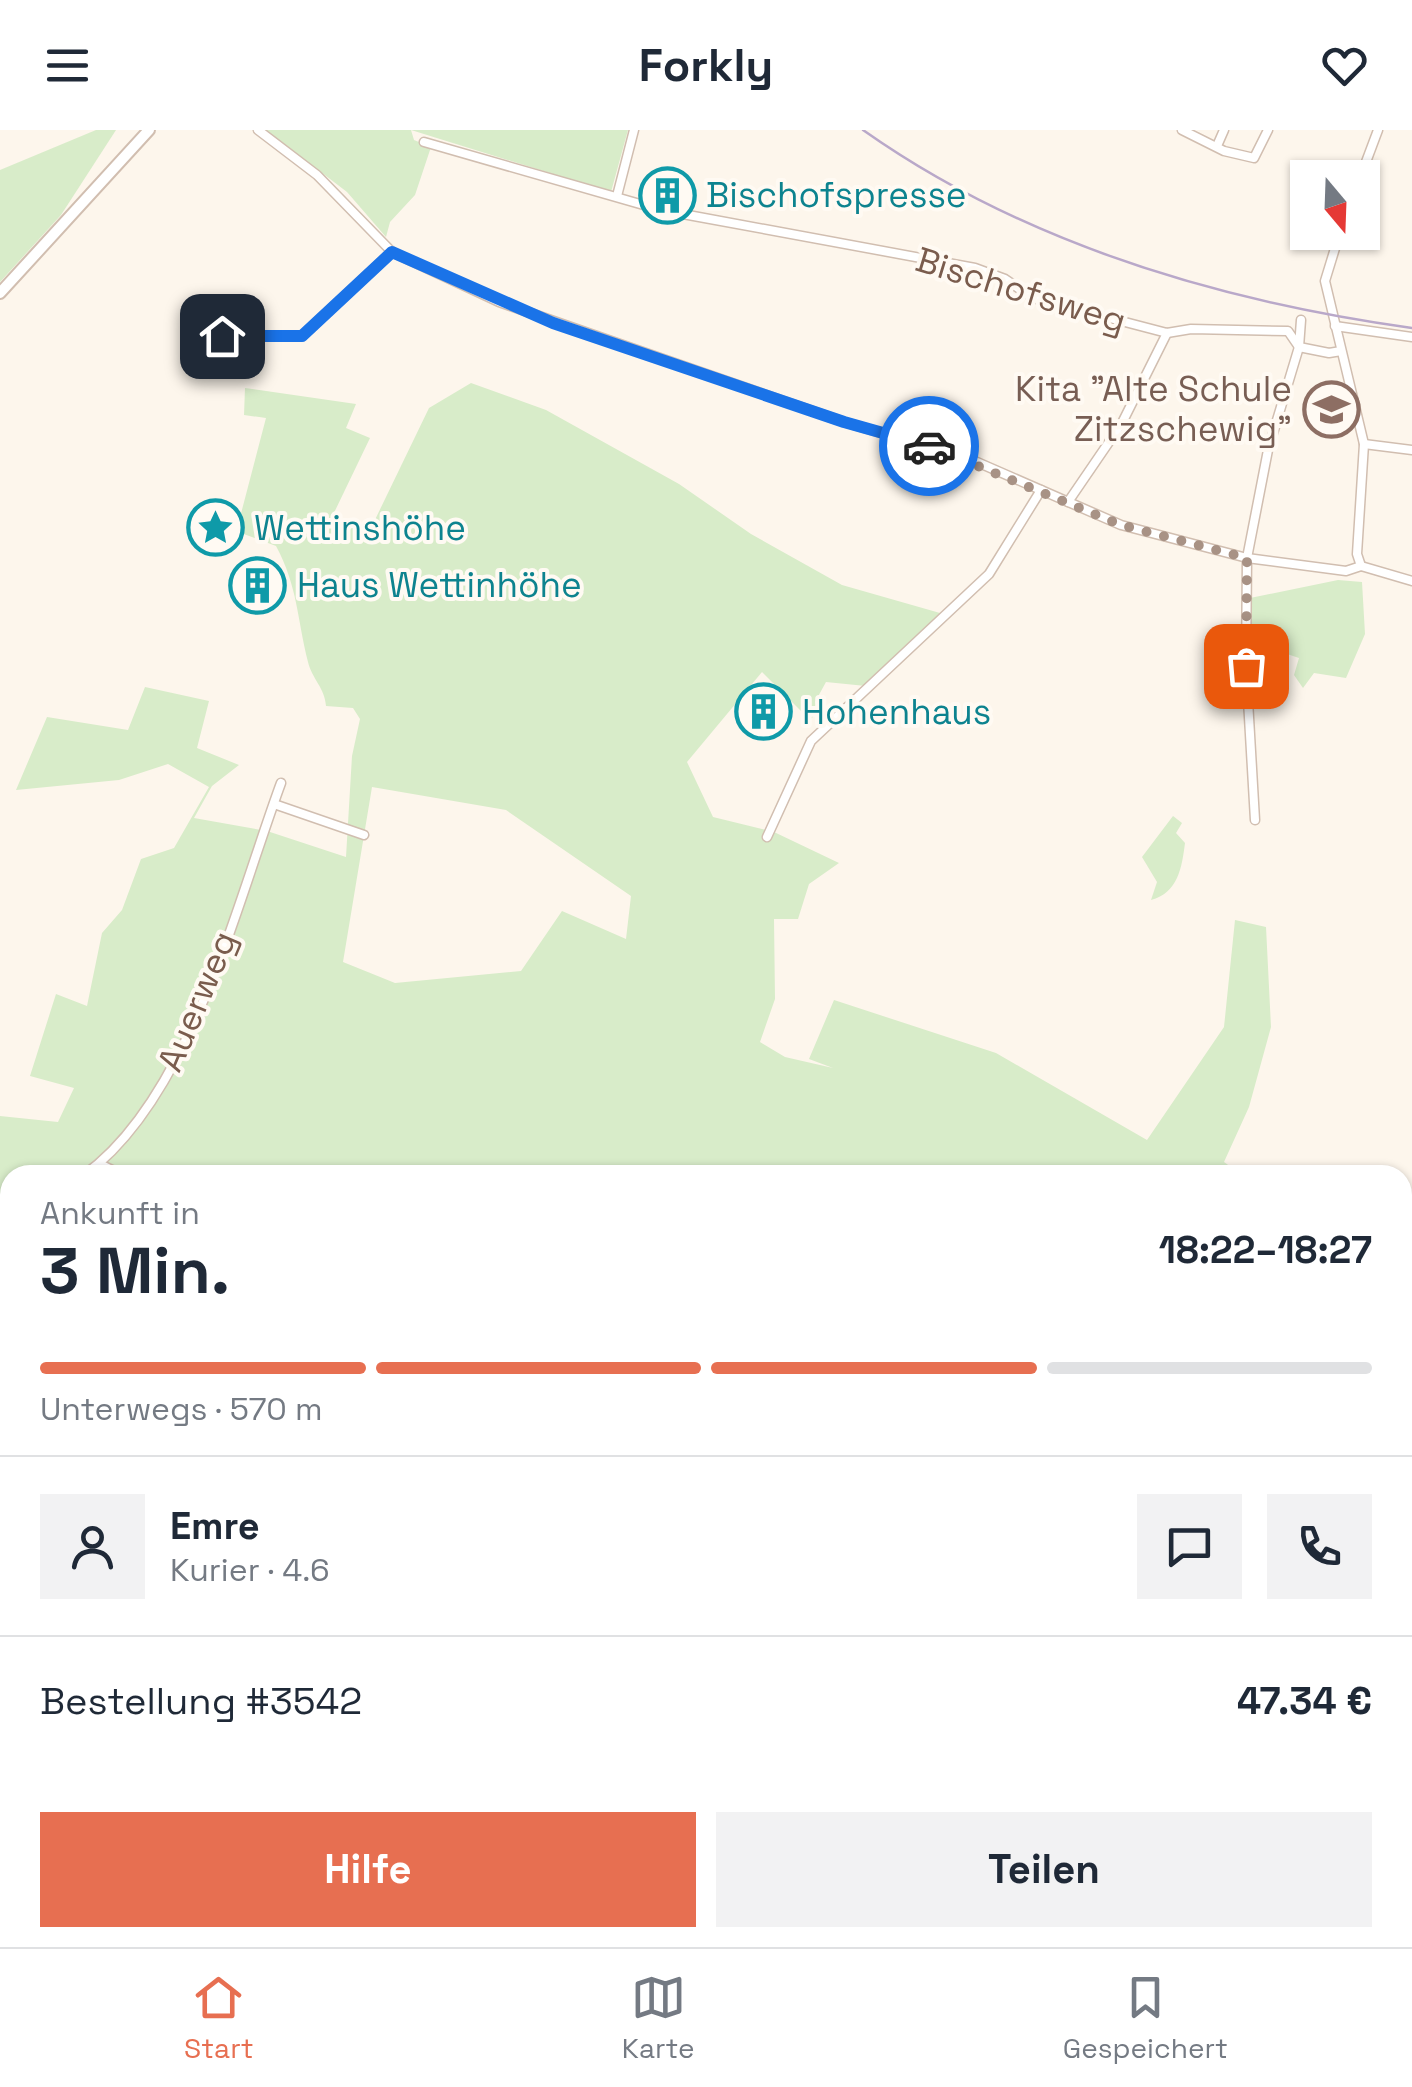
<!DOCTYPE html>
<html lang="de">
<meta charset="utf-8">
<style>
:root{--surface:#fff;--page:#f2f2f3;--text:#1f2937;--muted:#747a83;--line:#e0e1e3;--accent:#e76f51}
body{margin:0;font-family:"Space Grotesk",sans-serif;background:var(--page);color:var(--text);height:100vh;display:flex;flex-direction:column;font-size:38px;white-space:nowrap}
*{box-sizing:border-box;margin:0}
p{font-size:32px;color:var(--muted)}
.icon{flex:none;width:55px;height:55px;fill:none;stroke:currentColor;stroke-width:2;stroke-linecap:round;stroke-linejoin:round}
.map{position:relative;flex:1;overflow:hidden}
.sheet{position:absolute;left:0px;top:1035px;width:1412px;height:782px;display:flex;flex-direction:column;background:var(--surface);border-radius:30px 30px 0 0;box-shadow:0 2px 8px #0004}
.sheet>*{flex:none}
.needle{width:65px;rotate:161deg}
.buttons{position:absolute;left:1290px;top:30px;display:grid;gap:20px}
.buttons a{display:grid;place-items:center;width:90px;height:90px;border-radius:0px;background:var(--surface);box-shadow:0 2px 8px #0004;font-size:50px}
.pin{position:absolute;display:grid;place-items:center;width:85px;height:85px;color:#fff;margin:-42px;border-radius:20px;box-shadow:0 5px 15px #0006}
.courier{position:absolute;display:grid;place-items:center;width:100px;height:100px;margin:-50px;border:8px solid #1a73e8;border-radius:50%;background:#fff;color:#222;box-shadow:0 2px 12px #0007}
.headline em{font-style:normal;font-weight:600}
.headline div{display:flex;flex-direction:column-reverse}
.headline{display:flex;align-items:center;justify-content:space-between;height:170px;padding:0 40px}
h1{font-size:65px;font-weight:600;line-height:75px}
.bar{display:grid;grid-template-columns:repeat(4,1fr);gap:15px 10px;align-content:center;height:120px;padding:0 40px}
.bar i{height:12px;border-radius:8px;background:var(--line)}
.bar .selected{background:var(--accent)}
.bar p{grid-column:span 4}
.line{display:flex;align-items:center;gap:25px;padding:0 40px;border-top:2px solid var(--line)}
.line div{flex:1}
.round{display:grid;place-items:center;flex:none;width:105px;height:105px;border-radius:0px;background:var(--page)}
.cta{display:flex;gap:20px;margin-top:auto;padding:20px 40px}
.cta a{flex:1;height:115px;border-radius:0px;background:var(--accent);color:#fff;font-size:40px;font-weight:600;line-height:115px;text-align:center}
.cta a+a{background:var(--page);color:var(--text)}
header{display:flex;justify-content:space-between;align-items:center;height:130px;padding:0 40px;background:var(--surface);font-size:45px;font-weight:600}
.tabs{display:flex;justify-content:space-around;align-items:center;height:140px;border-top:2px solid var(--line);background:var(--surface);font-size:28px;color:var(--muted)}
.tabs a{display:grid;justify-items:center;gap:5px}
.tabs .selected{color:var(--accent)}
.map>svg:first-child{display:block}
.green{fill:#d8ecc9;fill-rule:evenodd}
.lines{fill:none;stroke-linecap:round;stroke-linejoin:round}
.stream{stroke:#a5d3da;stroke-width:2.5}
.minor-casing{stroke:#d1beb0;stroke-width:11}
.tertiary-casing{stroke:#d1beb0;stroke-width:14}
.minor{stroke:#fff;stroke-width:8}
.tertiary{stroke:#fff;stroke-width:10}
.tram{stroke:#b9a8c9;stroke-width:2.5}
.done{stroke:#a89285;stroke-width:10;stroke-dasharray:0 18}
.route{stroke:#1a73e8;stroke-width:12}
.labels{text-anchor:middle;stroke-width:8;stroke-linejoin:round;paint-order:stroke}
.culture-label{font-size:35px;fill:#0d838f;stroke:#fffaf3;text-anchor:start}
.street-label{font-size:35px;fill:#7a5c4d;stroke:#fffaf3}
.education-label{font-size:35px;fill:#785e54;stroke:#fffaf3;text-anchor:end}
</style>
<header><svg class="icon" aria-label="menu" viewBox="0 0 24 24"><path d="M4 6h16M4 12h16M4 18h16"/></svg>Forkly<svg class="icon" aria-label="heart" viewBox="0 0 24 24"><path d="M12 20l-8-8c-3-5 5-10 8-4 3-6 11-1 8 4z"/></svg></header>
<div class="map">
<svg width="1412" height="1817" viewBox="0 0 1412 1817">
<rect width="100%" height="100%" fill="#fdf6ec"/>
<!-- green -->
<g class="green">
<polygon points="96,0 116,0 61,85 0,152 0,40"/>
<polygon points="266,0 628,0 611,62 411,0 414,10 431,17 415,65 390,92 386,107 347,62"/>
<path d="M 471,253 L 546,280 L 679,354 L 751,404 L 842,455 L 940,483 L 866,556 L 826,552 L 815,572 L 819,580 L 810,590 L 762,542 L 687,632 L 713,687 L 774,702 L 839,733 L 809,754 L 798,789 L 774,789 L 775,869 L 760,912 L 785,927 L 833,938 L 809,929 L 834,870 L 996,923 L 1147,1010 L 1224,897 L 1235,790 L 1266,797 L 1271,897 L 1249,977 L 1224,1032 L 1242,1045 L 10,1045 L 10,1233 L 0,1219 L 0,986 L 58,992 L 74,958 L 30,946 L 56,864 L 87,876 L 102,803 L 122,780 L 141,729 L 174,718 L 209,657 L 168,634 L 119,650 L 16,660 L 47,587 L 128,600 L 145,557 L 209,571 L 197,618 L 239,635 L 212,656 L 194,688 L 267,701 L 346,727 L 352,626 L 360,589 L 353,578 L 326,576 C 325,558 312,549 308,532 C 297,489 298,457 276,416 L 241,403 L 238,395 L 266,288 L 244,285 L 245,258 L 356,274 L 346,298 L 370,308 L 332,387 L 372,396 L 429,278 ZM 372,657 L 506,680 L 631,766 L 626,809 L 562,781 L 521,841 L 395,853 L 343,832 Z"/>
<polygon points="1338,450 1362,452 1365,504 1346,548 1314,543 1303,558 1294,545 1299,528 1284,523 1269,530 1265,542 1251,538 1250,468"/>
<path d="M 1173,686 L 1182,693 L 1176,703 L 1185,713 C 1182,737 1178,763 1151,770 L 1157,752 L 1142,727 Z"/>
<polygon points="1402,1187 1406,1194 1412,1194 1412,1384 1403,1402"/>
<polygon points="0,1347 10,1348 10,1808 296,1808 299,1817 0,1817"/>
<polygon points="626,1808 892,1808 872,1817 647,1817"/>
</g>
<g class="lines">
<!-- stream -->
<g class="stream">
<polyline points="1402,1444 1412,1432"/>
<polyline points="525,1808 529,1815 547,1817"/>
<polyline points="837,1817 855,1808"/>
</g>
<defs>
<g id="minor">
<polyline points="258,0 317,45 392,122 499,172 844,292 970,329 1121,395 1247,428 1346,441 1361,436 1412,451"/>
<polyline points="1182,0 1224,21 1254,28 1268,0"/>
<polyline points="424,12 661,80 975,138 1005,149 1033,168 1167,203 1191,199 1288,201 1299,217 1329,223 1341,221"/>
<polyline points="1217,16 1224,0"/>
<polyline points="1360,48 1378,0"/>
<polyline points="617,66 634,0"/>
<polyline points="1340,102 1325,151 1364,314 1357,424 1361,436"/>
<polyline points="1335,196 1412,207"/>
<polyline points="222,206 302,206 392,122"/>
<polyline points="1364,314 1412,320"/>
<polyline points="1068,372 1122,293 1167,203"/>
<polyline points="274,674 364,705"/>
<polyline points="1255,690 1246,536 1247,428 1268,320 1299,217 1301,190"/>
<polyline points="767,707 811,611 989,444 1041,360"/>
<polyline points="100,1034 122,1045"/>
<path d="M 84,1045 C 190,969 237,772 281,653"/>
<polyline points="0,1219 10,1167"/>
<polyline points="1402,1410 1412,1393"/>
<polyline points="1053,1808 1056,1817"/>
<polyline points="896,1817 910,1808"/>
<polyline points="1303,1817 1316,1808"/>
</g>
<polyline id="tertiary" points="0,163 149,0"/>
</defs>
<!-- minor casing -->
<use href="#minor" class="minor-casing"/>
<!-- tertiary casing -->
<use href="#tertiary" class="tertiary-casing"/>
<!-- minor -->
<use href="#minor" class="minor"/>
<!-- tertiary -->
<use href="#tertiary" class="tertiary"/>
<!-- tram -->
<path class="tram" d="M 863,0 C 1023,113 1219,171 1412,198"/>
</g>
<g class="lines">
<!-- done -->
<polyline class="done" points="929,316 1121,395 1247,428 1246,536"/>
<!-- route -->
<polyline class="route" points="222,206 302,206 392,122 553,193 844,292 929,316"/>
</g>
<!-- icons -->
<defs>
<symbol id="building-ring" viewBox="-11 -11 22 22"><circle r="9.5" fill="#fffaf3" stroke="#0f9aa8" stroke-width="1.5"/><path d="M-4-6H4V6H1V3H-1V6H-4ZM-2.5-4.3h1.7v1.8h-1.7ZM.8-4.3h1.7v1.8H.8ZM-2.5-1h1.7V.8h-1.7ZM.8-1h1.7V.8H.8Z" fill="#0f9aa8"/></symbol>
<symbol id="school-ring" viewBox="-11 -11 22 22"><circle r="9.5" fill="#fffaf3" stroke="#8d6e63" stroke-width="1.5"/><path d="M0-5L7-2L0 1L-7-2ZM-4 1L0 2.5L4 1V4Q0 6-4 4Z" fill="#8d6e63"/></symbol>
<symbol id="sight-ring" viewBox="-11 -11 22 22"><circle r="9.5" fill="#fffaf3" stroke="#0f9aa8" stroke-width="1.5"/><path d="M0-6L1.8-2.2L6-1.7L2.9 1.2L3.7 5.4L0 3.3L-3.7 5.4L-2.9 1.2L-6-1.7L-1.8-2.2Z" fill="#0f9aa8"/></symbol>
</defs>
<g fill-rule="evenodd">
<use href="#building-ring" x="636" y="34" width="63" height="63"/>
<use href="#school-ring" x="1300" y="248" width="63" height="63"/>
<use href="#sight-ring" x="184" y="366" width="63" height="63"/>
<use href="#building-ring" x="226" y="424" width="63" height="63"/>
<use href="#building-ring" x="732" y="550" width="63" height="63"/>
</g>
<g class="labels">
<!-- culture labels -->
<g class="culture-label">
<text x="706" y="77">Bischofspresse</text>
<text x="254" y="410">Wettinshöhe</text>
<text x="297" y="467">Haus Wettinhöhe</text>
<text x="802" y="594">Hohenhaus</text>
</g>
<!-- street labels -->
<g class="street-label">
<text transform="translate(1021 160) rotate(17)" y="12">Bischofsweg</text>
<text transform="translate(197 871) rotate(-67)" y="12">Auerweg</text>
</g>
<!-- education labels -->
<g class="education-label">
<text x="1292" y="271">Kita "Alte Schule<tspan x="1292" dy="40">Zitzschewig"</tspan></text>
</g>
</g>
</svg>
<div class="buttons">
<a><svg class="needle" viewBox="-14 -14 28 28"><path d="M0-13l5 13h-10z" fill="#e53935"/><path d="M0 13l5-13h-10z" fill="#747a83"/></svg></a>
</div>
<div class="pin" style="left:1246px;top:536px;background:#ea580c"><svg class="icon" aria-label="bag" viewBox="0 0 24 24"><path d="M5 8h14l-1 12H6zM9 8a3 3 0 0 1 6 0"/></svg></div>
<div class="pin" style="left:222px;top:206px;background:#1f2937"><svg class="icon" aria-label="home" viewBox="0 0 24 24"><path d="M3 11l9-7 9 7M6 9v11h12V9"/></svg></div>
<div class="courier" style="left:929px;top:316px"><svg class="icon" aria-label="car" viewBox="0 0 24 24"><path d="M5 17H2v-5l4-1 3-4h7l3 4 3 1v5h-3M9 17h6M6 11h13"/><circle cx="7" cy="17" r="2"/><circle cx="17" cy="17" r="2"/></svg></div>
<section class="sheet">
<div class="headline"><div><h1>3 Min.</h1><p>Ankunft in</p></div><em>18:22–18:27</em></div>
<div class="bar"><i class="selected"></i><i class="selected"></i><i class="selected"></i><i></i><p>Unterwegs · 570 m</p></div>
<div class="line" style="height:180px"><a class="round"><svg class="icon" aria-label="person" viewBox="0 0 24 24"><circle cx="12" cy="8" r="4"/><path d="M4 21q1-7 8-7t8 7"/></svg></a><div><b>Emre</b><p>Kurier · 4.6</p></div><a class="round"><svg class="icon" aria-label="chat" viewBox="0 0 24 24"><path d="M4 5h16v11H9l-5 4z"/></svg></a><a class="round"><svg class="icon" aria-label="phone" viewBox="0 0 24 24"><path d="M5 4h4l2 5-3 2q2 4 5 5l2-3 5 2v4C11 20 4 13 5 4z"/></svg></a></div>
<div class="line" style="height:130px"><div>Bestellung #3542</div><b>47.34 €</b></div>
<div class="cta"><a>Hilfe</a><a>Teilen</a></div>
</section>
</div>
<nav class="tabs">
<a class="selected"><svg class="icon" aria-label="home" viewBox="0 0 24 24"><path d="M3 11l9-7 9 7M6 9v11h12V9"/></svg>Start</a>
<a><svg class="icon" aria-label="map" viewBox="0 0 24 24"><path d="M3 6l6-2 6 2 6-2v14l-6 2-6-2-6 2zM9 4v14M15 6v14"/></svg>Karte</a>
<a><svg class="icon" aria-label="saved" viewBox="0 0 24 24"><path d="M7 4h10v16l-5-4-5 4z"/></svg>Gespeichert</a>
</nav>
